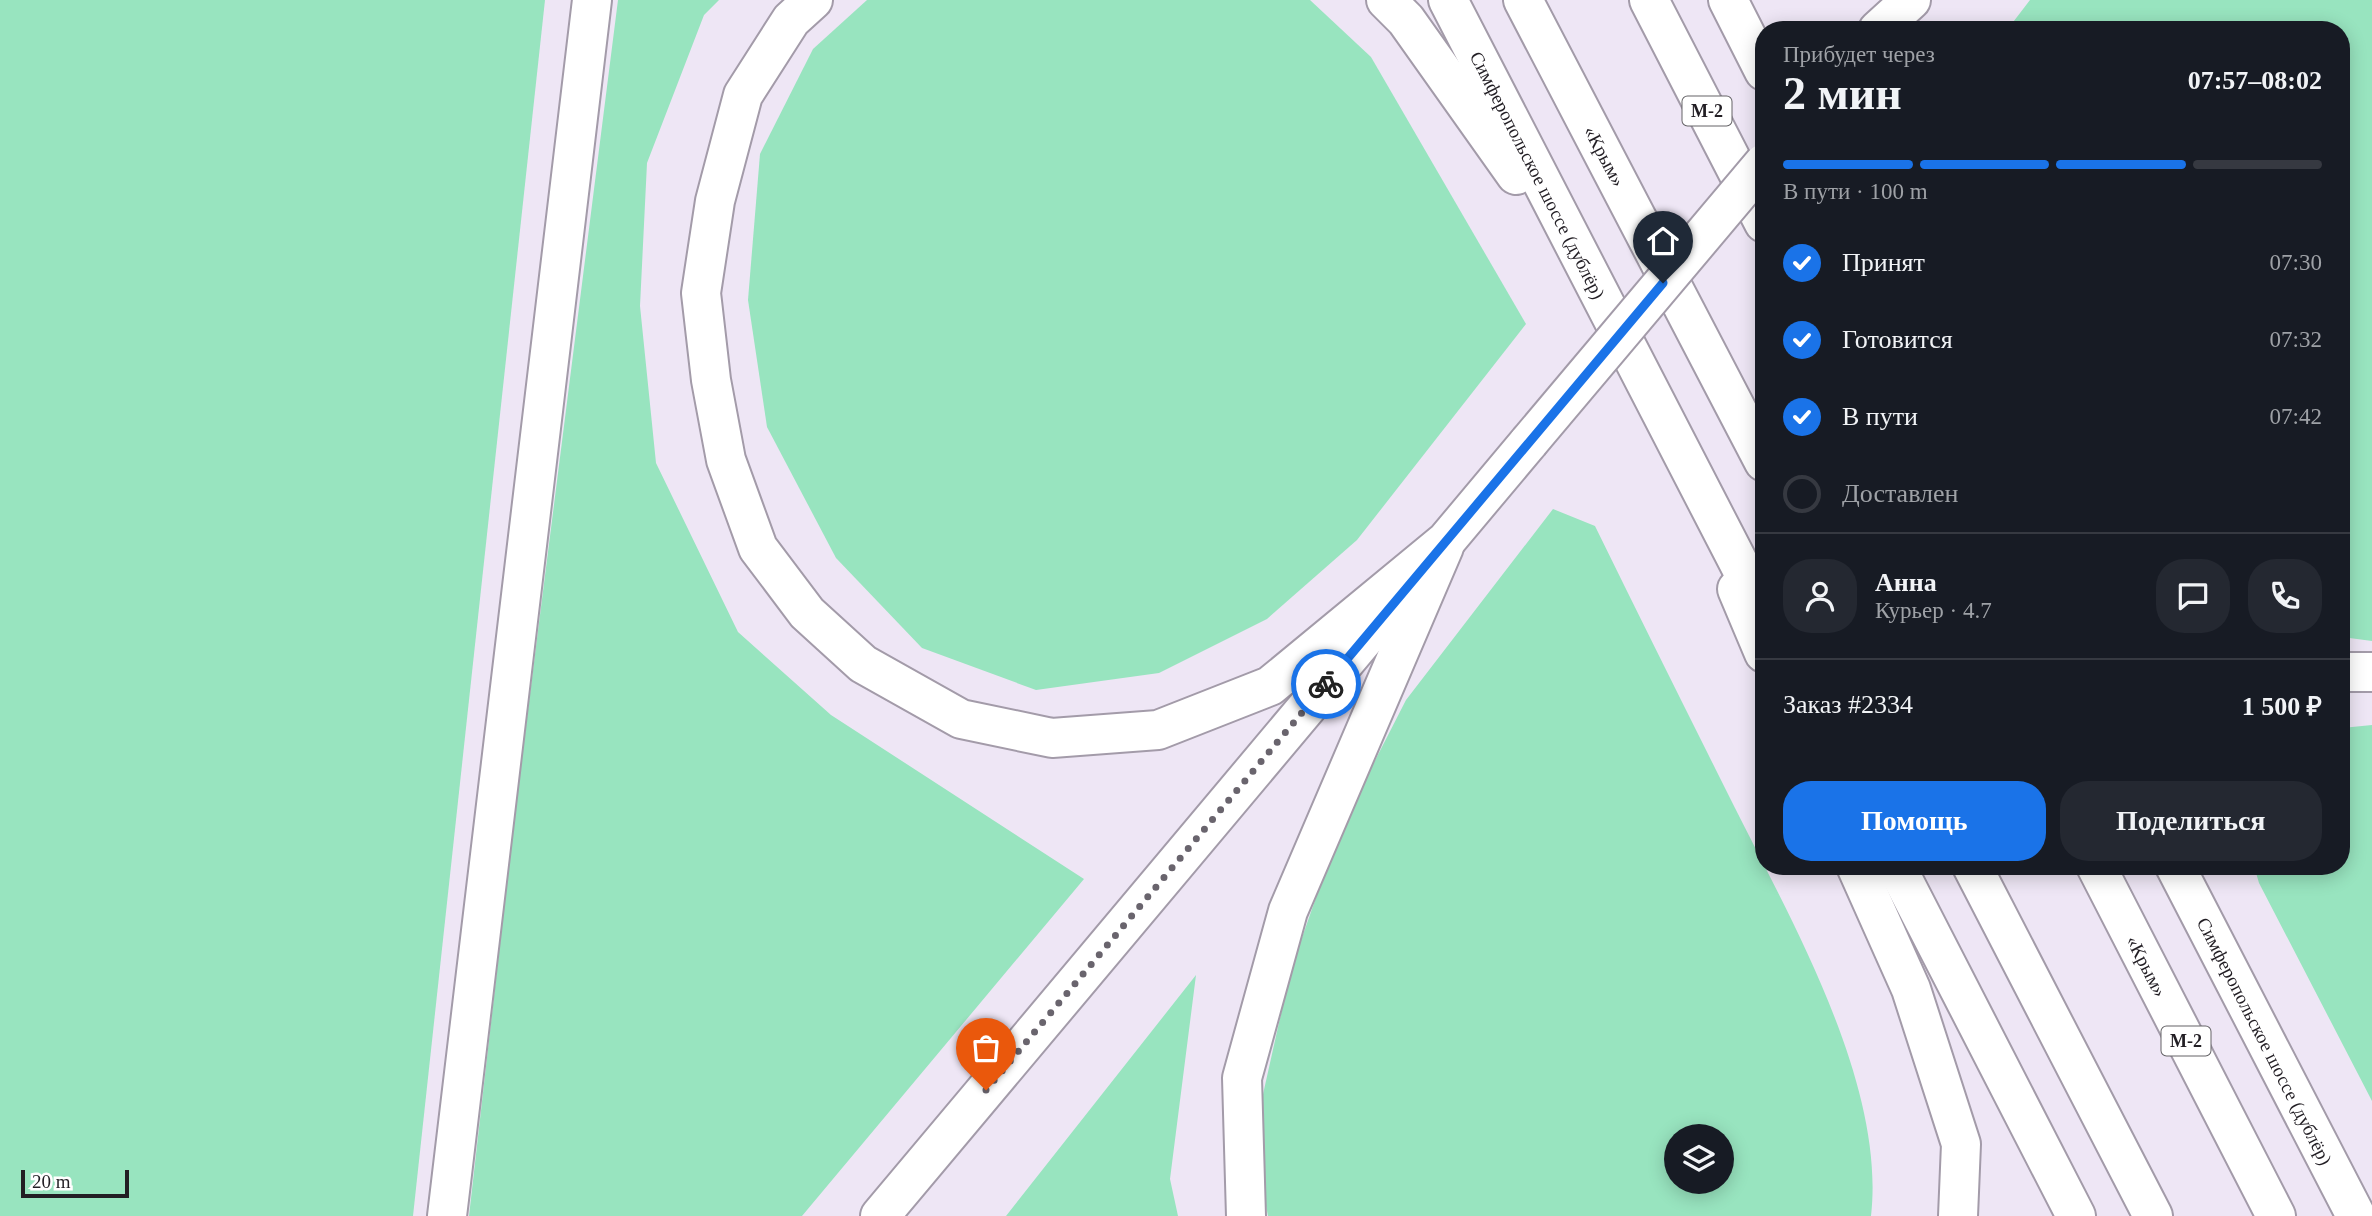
<!DOCTYPE html>
<html lang="ru">
<meta charset="utf-8">
<style>
:root{--surface:#171b24;--page:#242831;--text:#f1f3f6;--muted:#9ea1a6;--line:#363941;--accent:#1a73e8}
body{margin:0;font-family:"Times New Roman",serif;background:var(--page);color:var(--text);height:100vh;display:flex;flex-direction:column;font-size:26px;white-space:nowrap}
*{box-sizing:border-box;margin:0}
p{font-size:23px;color:var(--muted)}
.icon{flex:none;width:38px;height:38px;fill:none;stroke:currentColor;stroke-width:2;stroke-linecap:round;stroke-linejoin:round}
.map{position:relative;flex:1;overflow:hidden}
.drawer{position:absolute;left:1755px;top:21px;width:595px;height:854px;display:flex;flex-direction:column;background:var(--surface);border-radius:28px;box-shadow:0 4px 18px #0003}
.drawer>*{flex:none}
.fabs{position:absolute;left:1664px;top:1124px;display:grid;gap:14px}
.fabs a{display:grid;place-items:center;width:70px;height:70px;border-radius:50%;background:var(--surface);box-shadow:0 4px 18px #0003;font-size:35px}
.scale{position:absolute;left:21px;bottom:18px;width:108px;box-sizing:border-box;padding-left:7px;border:4px solid #221e24;border-top:0;font-size:19px;line-height:24px;white-space:nowrap;color:#221e24;-webkit-text-stroke:5px #fff;paint-order:stroke}
.pin{position:absolute;display:grid;place-items:center;width:60px;height:60px;color:#fff;margin:-72px -30px;border-radius:50% 50% 50% 0;rotate:-45deg;box-shadow:0 0 7px #0007}
.pin .icon{rotate:45deg}
.courier{position:absolute;display:grid;place-items:center;width:70px;height:70px;margin:-35px;border:5px solid #1a73e8;border-radius:50%;background:#fff;color:#222;box-shadow:0 2px 9px #0007}
.head em{font-style:normal;font-weight:700}
.head div{display:flex;flex-direction:column-reverse}
.head{display:flex;align-items:center;justify-content:space-between;height:119px;padding:0 28px}
h1{font-size:46px;font-weight:700;line-height:52px}
.bar{display:grid;grid-template-columns:repeat(4,1fr);gap:10px 7px;align-content:center;height:84px;padding:0 28px}
.bar i{height:9px;border-radius:5px;background:var(--line)}
.bar .current{background:var(--accent)}
.bar p{grid-column:span 4}
.line{display:flex;align-items:center;gap:18px;padding:0 28px;border-top:2px solid var(--line)}
.line div{flex:1}
.round{display:grid;place-items:center;flex:none;width:74px;height:74px;border-radius:28px;background:var(--page)}
ol{padding:0 28px;list-style:none}
li{display:flex;align-items:center;gap:21px;height:77px}
li p{margin-inline-start:auto}
li .icon{padding:7px;border-radius:50%;background:var(--accent);color:#fff;stroke-width:4}
li:last-child{color:var(--muted)}
li i{width:38px;height:38px;border:4px solid var(--line);border-radius:50%}
.action{display:flex;gap:14px;margin-top:auto;padding:14px 28px}
.action a{flex:1;height:80px;border-radius:28px;background:var(--accent);color:#fff;font-size:28px;font-weight:700;line-height:80px;text-align:center}
.action a+a{background:var(--page);color:var(--text)}
.map>svg:first-child{display:block}
.green{fill:#98e4bf;fill-rule:evenodd}
.lines{fill:none;stroke-linecap:round;stroke-linejoin:round}
.major-casing{stroke:#a39ba9;stroke-width:42}
.highway-casing{stroke:#a39ba9;stroke-width:42}
.major{stroke:#fff;stroke-width:38}
.highway{stroke:#fff;stroke-width:38}
.major-bridge-casing{stroke:#a39ba9;stroke-width:42;stroke-linecap:butt}
.major-bridge{stroke:#fff;stroke-width:38}
.done{stroke:#69646d;stroke-width:7;stroke-dasharray:0 12.6}
.route{stroke:#1a73e8;stroke-width:9}
.labels{text-anchor:middle;stroke-width:6;stroke-linejoin:round;paint-order:stroke}
.shield{fill:#fff;stroke:#646266;stroke-width:2}
.shield-label{font-size:18px;font-weight:bold;fill:#221e24}
.street-label{font-size:19px;fill:#221e24;stroke:#fff}
</style>
<div class="map">
<svg width="2372" height="1216" viewBox="0 0 2372 1216">
<rect width="100%" height="100%" fill="#eee6f5"/>
<!-- green -->
<g class="green">
<polygon points="0,0 545,0 413,1216 0,1216"/>
<polygon points="618,0 719,0 704,15 647,163 640,306 656,463 738,632 831,715 1084,879 802,1216 469,1216 514,820"/>
<polygon points="867,0 1310,0 1371,57 1526,324 1357,540 1267,619 1159,673 1036,690 922,648 836,558 767,427 748,300 760,154 813,49"/>
<polygon points="2030,0 2372,0 2372,641 2342,637 2342,30 2007,30"/>
<path d="M 1553,509 L 1595,526 C 1641,620 1688,714 1735,808 C 1792,922 1886,1085 1871,1216 L 1268,1216 L 1253,1139 L 1291,969 L 1340,829 L 1406,700 ZM 1676,1136 L 1722,1136 L 1722,1181 L 1676,1181 Z"/>
<polygon points="2372,725 2372,1101 2259,883 2254,866 2342,866 2342,728"/>
<polygon points="1196,975 1170,1179 1178,1216 1006,1216"/>
</g>
<g class="lines">
<defs>
<g id="major">
<polyline points="813,0 791,20 743,95 715,201 701,293 711,380 726,460 758,548 807,613 863,664 961,719 1052,738 1158,730 1270,686 1446,541 1529,442"/>
<polyline points="1386,0 1406,20 1516,175"/>
<polyline points="1448,0 1764,612"/>
<polyline points="1728,0 1764,71"/>
<polyline points="1878,30 1911,0"/>
<polyline points="1737,589 1764,653"/>
<polyline points="2342,672 2372,672"/>
<polyline points="1856,866 1911,989 1961,1144 1958,1216"/>
<polyline points="1896,866 2076,1216"/>
<polyline points="2175,866 2356,1216"/>
<polyline points="447,1216 592,0"/>
<polyline points="880,1216 1386,613"/>
<polyline points="1246,1216 1242,1078 1288,911 1444,547"/>
</g>
<g id="highway">
<polyline points="1523,0 1764,462"/>
<polyline points="1649,0 1764,223"/>
<polyline points="1972,866 2153,1216"/>
<polyline points="2096,866 2276,1216"/>
</g>
</defs>
<!-- major casing -->
<use href="#major" class="major-casing"/>
<!-- highway casing -->
<use href="#highway" class="highway-casing"/>
<!-- major -->
<use href="#major" class="major"/>
<!-- highway -->
<use href="#highway" class="highway"/>
<defs>
<polyline id="major-bridge" points="1529,442 1764,163"/>
</defs>
<!-- major-bridge casing -->
<use href="#major-bridge" class="major-bridge-casing"/>
<!-- major-bridge -->
<use href="#major-bridge" class="major-bridge"/>
</g>
<g class="lines">
<!-- done -->
<polyline class="done" points="986,1090 1326,684"/>
<!-- route -->
<polyline class="route" points="1326,684 1663,283"/>
</g>
<g class="labels">
<!-- shield labels -->
<g class="shield">
<rect x="1682.5" y="96.5" width="49" height="29" rx="5"/>
<rect x="2161.5" y="1026.5" width="49" height="29" rx="5"/>
</g>
<g class="shield-label">
<text x="1707" y="117">М-2</text>
<text x="2186" y="1047">М-2</text>
</g>
<!-- street labels -->
<g class="street-label">
<text transform="translate(1605 156) rotate(62)" y="7">«Крым»</text>
<text transform="translate(1538 175) rotate(63)" y="7">Симферопольское шоссе (дублёр)</text>
<text transform="translate(2147 966) rotate(63)" y="7">«Крым»</text>
<text transform="translate(2265 1041) rotate(63)" y="7">Симферопольское шоссе (дублёр)</text>
</g>
</g>
</svg>
<div class="fabs">
<a><svg class="icon" aria-label="layers" viewBox="0 0 24 24"><path d="M12 4l9 5-9 5-9-5zM3 14l9 5 9-5"/></svg></a>
</div>
<div class="scale">20 m</div>
<div class="pin" style="left:986px;top:1090px;background:#ea580c"><svg class="icon" aria-label="bag" viewBox="0 0 24 24"><path d="M5 8h14l-1 12H6zM9 8a3 3 0 0 1 6 0"/></svg></div>
<div class="pin" style="left:1663px;top:283px;background:#1f2937"><svg class="icon" aria-label="home" viewBox="0 0 24 24"><path d="M3 11l9-7 9 7M6 9v11h12V9"/></svg></div>
<div class="courier" style="left:1326px;top:684px"><svg class="icon" aria-label="bike" viewBox="0 0 24 24"><circle cx="6" cy="16" r="4"/><circle cx="18" cy="16" r="4"/><path d="M6 16l4-8h5l3 8M10 8l3 8H6M13 5h3"/></svg></div>
<section class="drawer">
<div class="head"><div><h1>2 мин</h1><p>Прибудет через</p></div><em>07:57–08:02</em></div>
<div class="bar"><i class="current"></i><i class="current"></i><i class="current"></i><i></i><p>В пути · 100 m</p></div>
<ol>
<li><svg class="icon" aria-label="check" viewBox="0 0 24 24"><path d="M5 12l5 5 9-10"/></svg>Принят<p>07:30</p></li>
<li><svg class="icon" aria-label="check" viewBox="0 0 24 24"><path d="M5 12l5 5 9-10"/></svg>Готовится<p>07:32</p></li>
<li><svg class="icon" aria-label="check" viewBox="0 0 24 24"><path d="M5 12l5 5 9-10"/></svg>В пути<p>07:42</p></li>
<li><i></i>Доставлен</li>
</ol>
<div class="line" style="height:126px"><a class="round"><svg class="icon" aria-label="person" viewBox="0 0 24 24"><circle cx="12" cy="8" r="4"/><path d="M4 21q1-7 8-7t8 7"/></svg></a><div><b>Анна</b><p>Курьер · 4.7</p></div><a class="round"><svg class="icon" aria-label="chat" viewBox="0 0 24 24"><path d="M4 5h16v11H9l-5 4z"/></svg></a><a class="round"><svg class="icon" aria-label="phone" viewBox="0 0 24 24"><path d="M5 4h4l2 5-3 2q2 4 5 5l2-3 5 2v4C11 20 4 13 5 4z"/></svg></a></div>
<div class="line" style="height:91px"><div>Заказ #2334</div><b>1 500 ₽</b></div>
<div class="action"><a>Помощь</a><a>Поделиться</a></div>
</section>
</div>
